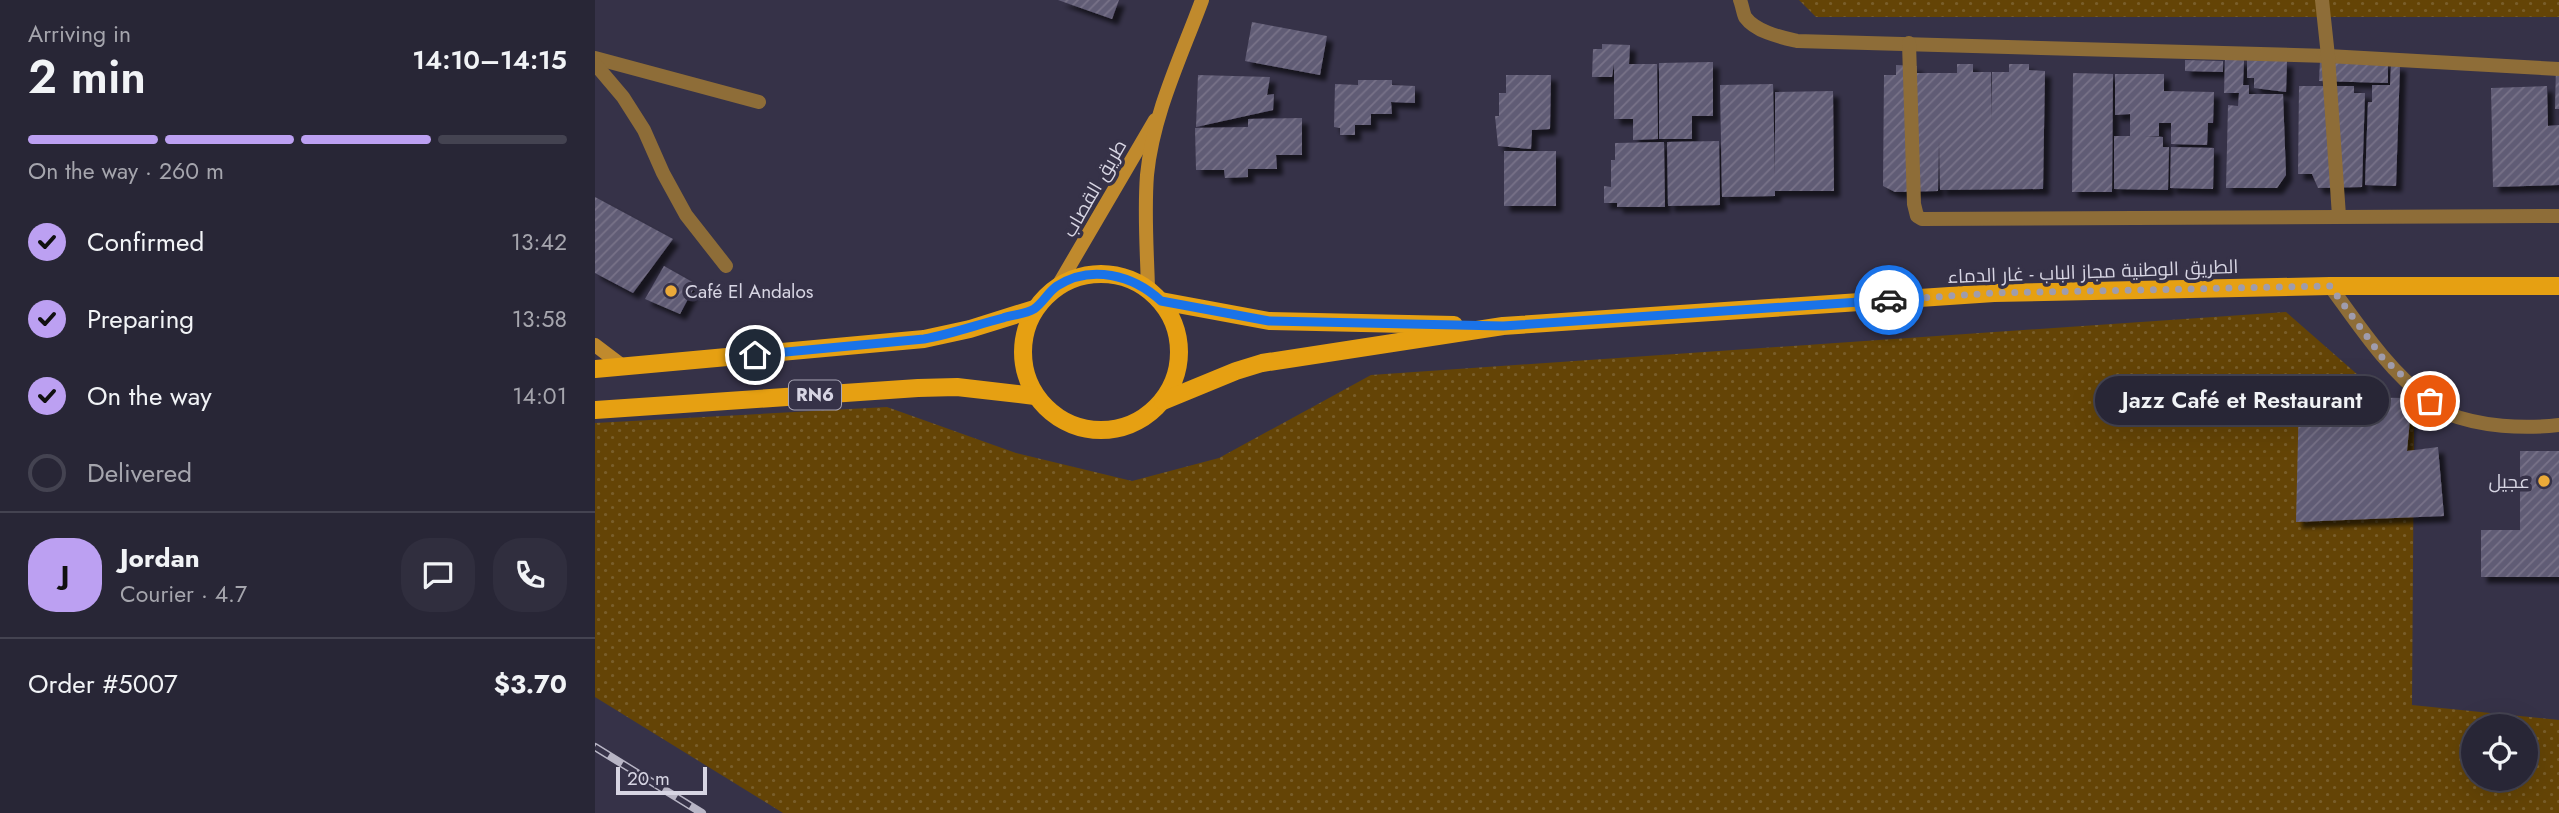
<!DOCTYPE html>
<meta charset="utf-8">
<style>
:root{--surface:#282636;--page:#302e3e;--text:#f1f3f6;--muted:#a5a5ad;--line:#444351;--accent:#bca0f2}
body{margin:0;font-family:Jost,Cairo,sans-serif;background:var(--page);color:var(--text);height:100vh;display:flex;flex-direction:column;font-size:26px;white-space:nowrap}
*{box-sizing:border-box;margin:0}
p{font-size:23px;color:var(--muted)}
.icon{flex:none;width:38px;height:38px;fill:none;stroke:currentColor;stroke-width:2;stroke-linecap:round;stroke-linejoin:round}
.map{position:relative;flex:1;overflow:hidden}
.drawer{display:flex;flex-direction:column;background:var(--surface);width:595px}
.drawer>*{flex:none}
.fabs{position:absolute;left:1866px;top:714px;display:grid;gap:14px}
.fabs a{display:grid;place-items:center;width:77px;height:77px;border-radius:50%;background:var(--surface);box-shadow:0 7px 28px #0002,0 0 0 2px var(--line);font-size:35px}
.scale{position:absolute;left:21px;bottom:18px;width:91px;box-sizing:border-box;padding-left:7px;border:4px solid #d7d5e3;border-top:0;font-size:19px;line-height:24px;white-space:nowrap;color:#d7d5e3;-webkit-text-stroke:5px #363248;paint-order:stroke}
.pin{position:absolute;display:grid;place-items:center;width:60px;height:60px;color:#fff;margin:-30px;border:4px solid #fff;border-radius:50%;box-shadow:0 2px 7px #0007}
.courier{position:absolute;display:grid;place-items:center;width:70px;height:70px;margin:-35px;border:5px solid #1a73e8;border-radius:50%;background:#fff;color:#222;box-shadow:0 2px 9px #0007}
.bubble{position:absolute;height:49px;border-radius:24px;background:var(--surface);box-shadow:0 7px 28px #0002,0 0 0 2px var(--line);font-size:23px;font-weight:600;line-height:49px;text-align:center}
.summary em{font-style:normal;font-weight:600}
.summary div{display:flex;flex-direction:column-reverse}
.summary{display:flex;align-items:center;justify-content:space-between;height:119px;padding:0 28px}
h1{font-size:46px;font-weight:600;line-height:52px}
.bar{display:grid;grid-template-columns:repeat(4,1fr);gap:10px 7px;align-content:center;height:84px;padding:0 28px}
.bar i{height:9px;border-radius:5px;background:var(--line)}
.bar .current{background:var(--accent)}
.bar p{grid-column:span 4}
.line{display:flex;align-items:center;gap:18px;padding:0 28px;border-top:2px solid var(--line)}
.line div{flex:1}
.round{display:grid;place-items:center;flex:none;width:74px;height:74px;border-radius:28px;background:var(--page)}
ol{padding:0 28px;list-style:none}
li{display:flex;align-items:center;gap:21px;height:77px}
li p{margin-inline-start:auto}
li .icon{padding:7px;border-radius:50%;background:var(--accent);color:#111;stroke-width:4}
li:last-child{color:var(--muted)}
li i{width:38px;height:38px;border:4px solid var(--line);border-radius:50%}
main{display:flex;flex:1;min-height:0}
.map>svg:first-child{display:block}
.grass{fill:url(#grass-dots);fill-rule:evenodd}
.building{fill:url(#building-hatch);filter:url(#shadow)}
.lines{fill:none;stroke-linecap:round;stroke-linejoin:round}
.lane{stroke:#8e6d38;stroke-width:14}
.street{stroke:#8e6d38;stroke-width:14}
.secondary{stroke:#c08a2d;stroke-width:14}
.primary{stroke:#e6a012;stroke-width:18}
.rail-casing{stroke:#b8b5c5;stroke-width:8}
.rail{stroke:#363248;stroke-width:5;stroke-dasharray:16;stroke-linecap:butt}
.done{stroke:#9f9cad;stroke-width:7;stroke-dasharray:0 12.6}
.route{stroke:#1a73e8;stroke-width:9}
.poi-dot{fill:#ebaa39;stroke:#363248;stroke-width:2.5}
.labels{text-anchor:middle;stroke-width:7;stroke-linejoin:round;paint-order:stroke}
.shield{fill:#363248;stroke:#a7a4b4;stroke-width:2}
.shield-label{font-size:18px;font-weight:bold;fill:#d7d5e3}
.street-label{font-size:19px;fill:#d7d5e3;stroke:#363248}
.poi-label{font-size:19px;fill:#d7d5e3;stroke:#363248;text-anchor:start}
</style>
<main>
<section class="drawer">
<div class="summary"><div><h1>2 min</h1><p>Arriving in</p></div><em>14:10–14:15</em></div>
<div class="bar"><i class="current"></i><i class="current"></i><i class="current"></i><i></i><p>On the way · 260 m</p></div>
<ol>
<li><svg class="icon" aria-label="check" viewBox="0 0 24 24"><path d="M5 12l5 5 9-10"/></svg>Confirmed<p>13:42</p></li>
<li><svg class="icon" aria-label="check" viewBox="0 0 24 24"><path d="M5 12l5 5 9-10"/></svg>Preparing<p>13:58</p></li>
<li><svg class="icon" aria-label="check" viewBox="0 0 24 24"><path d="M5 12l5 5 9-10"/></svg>On the way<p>14:01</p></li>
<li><i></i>Delivered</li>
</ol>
<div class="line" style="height:126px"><b class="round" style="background:var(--accent);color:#111">J</b><div><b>Jordan</b><p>Courier · 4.7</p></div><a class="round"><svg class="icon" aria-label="chat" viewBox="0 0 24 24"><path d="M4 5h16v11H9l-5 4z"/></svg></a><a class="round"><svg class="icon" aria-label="phone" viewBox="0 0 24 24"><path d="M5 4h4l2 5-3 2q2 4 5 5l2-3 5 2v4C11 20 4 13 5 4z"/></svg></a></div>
<div class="line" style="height:91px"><div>Order #5007</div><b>$3.70</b></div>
</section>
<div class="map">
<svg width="1964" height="813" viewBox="0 0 1964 813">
<defs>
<pattern id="grass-dots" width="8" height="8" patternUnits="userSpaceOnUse" patternTransform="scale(1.75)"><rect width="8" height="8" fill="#644406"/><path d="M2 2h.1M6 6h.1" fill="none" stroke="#795e2a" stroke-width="1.8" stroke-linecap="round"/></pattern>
<pattern id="building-hatch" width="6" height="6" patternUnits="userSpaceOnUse" patternTransform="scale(1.75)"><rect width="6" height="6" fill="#615c75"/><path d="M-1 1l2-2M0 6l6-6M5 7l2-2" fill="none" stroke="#777288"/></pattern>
<filter id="shadow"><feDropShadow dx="6" dy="6" stdDeviation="2" flood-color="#0009"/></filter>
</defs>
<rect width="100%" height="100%" fill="#363248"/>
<!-- grass -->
<g class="grass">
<polygon points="1204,0 1964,0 1964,17 1221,17"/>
<path d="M 1691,312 L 1819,424 L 1817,705 L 1964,720 L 1964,813 L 188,813 L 0,697 L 0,423 L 292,407 L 421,453 L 537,481 L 624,458 L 776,375 ZM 1878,726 L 1930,726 L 1930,779 L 1878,779 Z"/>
</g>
<!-- building -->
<g class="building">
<polygon points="463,0 524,0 517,19"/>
<polygon points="657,22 732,36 725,75 650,61"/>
<polygon points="1007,44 1035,45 1034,64 1062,64 1063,139 1038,140 1038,119 1019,119 1019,64 1017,77 997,77 998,49 1007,49"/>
<polygon points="1630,59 1649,60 1648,85 1654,85 1654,94 1688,94 1691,175 1682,188 1631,188 1633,105 1643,106 1644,93 1629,93"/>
<polygon points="1590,60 1628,61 1628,72 1590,71"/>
<polygon points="1652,60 1692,61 1691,92 1659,88 1659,78 1652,78"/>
<polygon points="1725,60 1793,62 1793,83 1724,81"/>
<polygon points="1118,62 1118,116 1097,116 1097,139 1064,139 1064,63"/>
<polygon points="1362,64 1378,64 1378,72 1396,72 1397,121 1397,72 1414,72 1414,64 1434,64 1434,70 1450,71 1448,189 1345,190 1344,141 1343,191 1300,192 1288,186 1289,75 1301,75 1301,65 1322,66 1322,73 1362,73"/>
<polygon points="1796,65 1805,65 1801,186 1770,185 1773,102 1777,102 1777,85 1795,85"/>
<polygon points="1961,65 1964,65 1964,109 1960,109"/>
<polygon points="1478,73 1518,74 1517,192 1477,192"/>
<polygon points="1520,74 1569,74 1569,91 1619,92 1618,123 1613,123 1612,145 1576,144 1576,123 1564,123 1564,136 1550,136 1568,137 1568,147 1574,147 1573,190 1519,189 1519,136 1535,136 1535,114 1520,115"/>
<polygon points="603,75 675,77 672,95 679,94 678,110 601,127"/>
<polygon points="911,75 956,75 955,129 937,130 936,149 903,146 900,116 904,116 904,93 911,93"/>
<polygon points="763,80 797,80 797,85 820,86 820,103 796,102 797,114 776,114 776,125 760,125 760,135 745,135 745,128 739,127 740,84 763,85"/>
<polygon points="1178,84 1180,177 1180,92 1238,91 1239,191 1180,191 1180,196 1127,197 1125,85"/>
<polygon points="1704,86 1759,86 1759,93 1770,93 1767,187 1723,188 1717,174 1703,174"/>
<polygon points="1952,86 1953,126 1964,125 1964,185 1898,187 1896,88"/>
<polygon points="707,118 707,155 681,155 682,169 653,169 653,177 630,178 629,170 601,170 600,128 653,127 653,119"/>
<polygon points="1124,141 1125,205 1073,206 1072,142"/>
<polygon points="1069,142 1070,207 1022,207 1022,203 1009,203 1009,186 1016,187 1016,160 1020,160 1020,143"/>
<polygon points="1576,147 1619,148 1618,189 1575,188"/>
<rect x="909" y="151" width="52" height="55"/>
<polygon points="0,197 78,239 38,293 0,273"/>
<polygon points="69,266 101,284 85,314 50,299"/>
<polygon points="1704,397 1817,398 1812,451 1843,447 1849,516 1701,522"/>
<polygon points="1925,451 1964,451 1964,577 1886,577 1886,530 1925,530"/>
</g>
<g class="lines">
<!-- lane -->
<path class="lane" d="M 1735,286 C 1765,327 1792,369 1834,401 C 1839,405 1845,411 1851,413 C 1886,427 1928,429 1964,425"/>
<!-- street -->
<g class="street">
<path d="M 1145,0 C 1147,5 1148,12 1150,17 C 1161,32 1185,37 1202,41 L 1733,56 L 1964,69"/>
<polyline points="1727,0 1733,56 1744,216"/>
<polyline points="1314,43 1319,204 1322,216 1327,219 1964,216"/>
<polyline points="0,58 164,102"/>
<polyline points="0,64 28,97 49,130 68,173 91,215 131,266"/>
</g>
<!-- secondary -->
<g class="secondary">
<polyline points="464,284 560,120"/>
<path d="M 553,288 C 552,251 549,213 552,175 C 558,114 586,57 607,0"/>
<polyline points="0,345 29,367"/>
</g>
<!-- primary -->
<g class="primary">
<circle cx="506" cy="352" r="78"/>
<polyline points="566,301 674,321 859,325"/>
<polyline points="0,369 329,339 375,329 439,309"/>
<polyline points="568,401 641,371 667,363 908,326 1399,293 1735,286 1964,286"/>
<polyline points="0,410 323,388 362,387 440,396"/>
</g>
<defs>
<polyline id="rail" points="0,747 107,813"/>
</defs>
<!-- rail casing -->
<use href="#rail" class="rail-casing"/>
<!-- rail -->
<use href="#rail" class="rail"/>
</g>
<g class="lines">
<!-- done -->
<polyline class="done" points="1294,300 1399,293 1735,286 1787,357 1835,401"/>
<!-- route -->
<path class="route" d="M 160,355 L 329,339 C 356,334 381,325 408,318 C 417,315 431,314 439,309 C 448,303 453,292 462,286 C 496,264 538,275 566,301 L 674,321 L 908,326 L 1294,300"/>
</g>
<!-- markers -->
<g class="poi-dot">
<circle cx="76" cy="291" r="7"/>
<circle cx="1949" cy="481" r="7"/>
</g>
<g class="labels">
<!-- shield labels -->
<rect class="shield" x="194" y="380.5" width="52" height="29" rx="5"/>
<g class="shield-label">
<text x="220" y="401">RN6</text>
</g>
<!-- street labels -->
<g class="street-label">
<text transform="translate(499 188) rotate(-60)" y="7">طريق القصاب</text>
<text transform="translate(1498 271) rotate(-2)" y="7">الطريق الوطنية مجاز الباب - غار الدماء</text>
</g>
<!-- poi labels -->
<g class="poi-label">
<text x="90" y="298">Café El Andalos</text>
<text x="1935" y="488" text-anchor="end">عجيل</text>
</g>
</g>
</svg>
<div class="fabs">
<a><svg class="icon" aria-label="locate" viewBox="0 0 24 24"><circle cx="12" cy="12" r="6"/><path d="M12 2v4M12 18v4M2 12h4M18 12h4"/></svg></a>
</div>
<div class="scale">20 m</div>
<div class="pin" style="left:1835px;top:401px;background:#ea580c"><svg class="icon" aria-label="bag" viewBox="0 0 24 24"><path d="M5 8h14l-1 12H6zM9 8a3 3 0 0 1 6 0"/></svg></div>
<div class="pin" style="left:160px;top:355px;background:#1f2937"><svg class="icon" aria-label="home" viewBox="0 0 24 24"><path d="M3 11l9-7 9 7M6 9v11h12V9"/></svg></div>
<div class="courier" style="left:1294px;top:300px"><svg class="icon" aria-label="car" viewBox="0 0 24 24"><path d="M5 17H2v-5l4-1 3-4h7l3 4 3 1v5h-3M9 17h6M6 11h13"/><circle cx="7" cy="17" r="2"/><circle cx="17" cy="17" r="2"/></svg></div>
<div class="bubble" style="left:1500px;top:376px;width:294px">Jazz Café et Restaurant</div>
</div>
</main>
